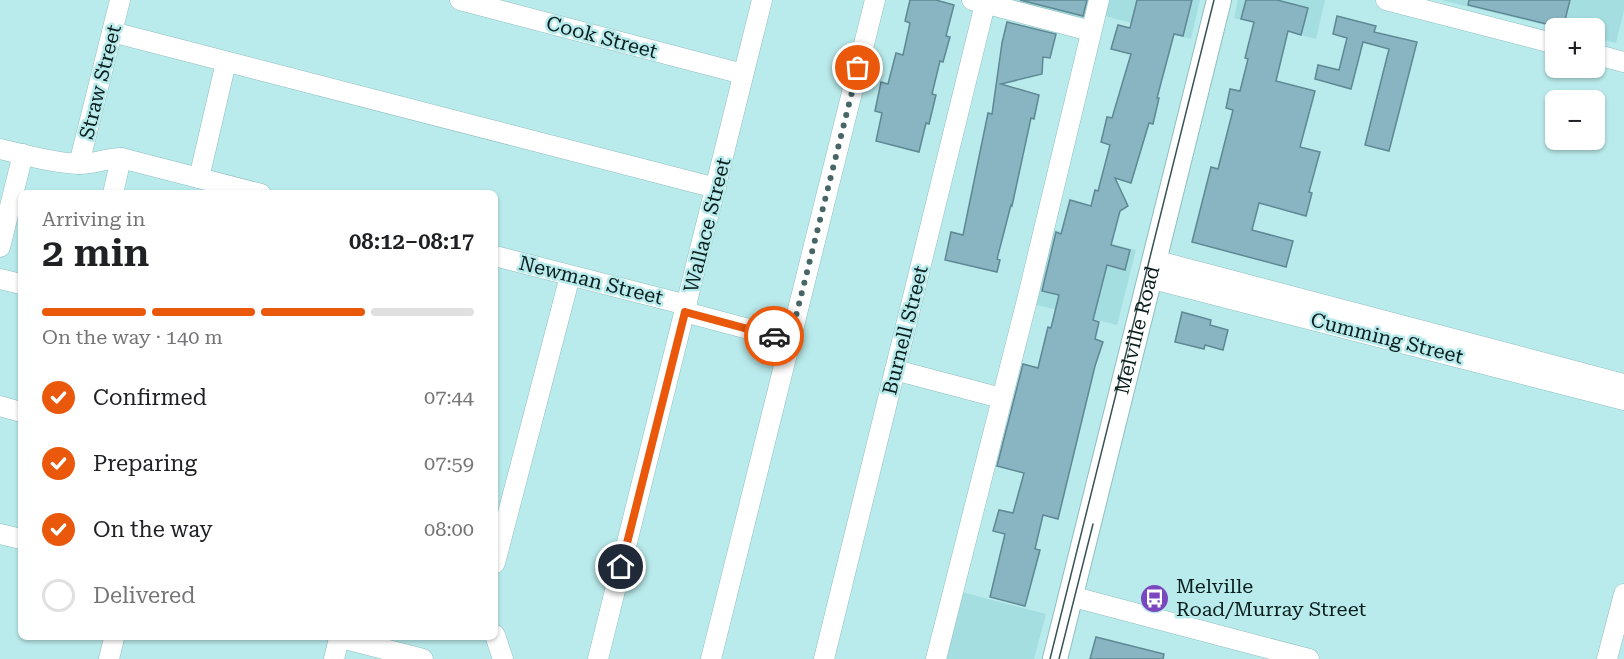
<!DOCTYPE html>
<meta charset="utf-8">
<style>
:root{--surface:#fff;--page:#f6f6f6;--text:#202124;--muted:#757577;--line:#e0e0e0;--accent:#ea580c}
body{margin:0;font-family:"Roboto Serif",serif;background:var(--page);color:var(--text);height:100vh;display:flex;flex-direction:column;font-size:22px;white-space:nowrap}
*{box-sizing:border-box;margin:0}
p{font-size:20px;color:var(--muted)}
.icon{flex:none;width:33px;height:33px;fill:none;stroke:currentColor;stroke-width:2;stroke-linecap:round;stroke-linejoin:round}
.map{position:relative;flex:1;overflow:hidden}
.sheet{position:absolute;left:18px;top:190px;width:480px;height:450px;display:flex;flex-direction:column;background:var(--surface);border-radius:9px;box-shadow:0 2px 4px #0004}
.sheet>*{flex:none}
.fabs{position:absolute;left:1545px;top:18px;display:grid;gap:12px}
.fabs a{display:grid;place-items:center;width:60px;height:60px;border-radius:9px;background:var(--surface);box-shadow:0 2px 4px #0004;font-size:30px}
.pin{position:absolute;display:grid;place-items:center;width:51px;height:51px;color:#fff;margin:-26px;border:3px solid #fff;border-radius:50%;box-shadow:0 2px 6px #0007}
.courier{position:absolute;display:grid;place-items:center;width:60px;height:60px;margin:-30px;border:4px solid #ea580c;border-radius:50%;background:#fff;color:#222;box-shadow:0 2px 8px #0007}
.overview em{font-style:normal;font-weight:600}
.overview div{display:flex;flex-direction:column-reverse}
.overview{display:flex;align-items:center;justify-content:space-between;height:102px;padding:0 24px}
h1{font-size:39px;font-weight:600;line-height:45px}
.bar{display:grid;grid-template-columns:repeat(4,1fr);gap:9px 6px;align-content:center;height:72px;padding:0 24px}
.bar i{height:8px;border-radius:4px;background:var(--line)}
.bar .active{background:var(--accent)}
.bar p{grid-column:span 4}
ol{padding:0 24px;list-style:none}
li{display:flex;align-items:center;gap:18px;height:66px}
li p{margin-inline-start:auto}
li .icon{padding:6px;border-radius:50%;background:var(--accent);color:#fff;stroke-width:4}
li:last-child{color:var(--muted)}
li i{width:33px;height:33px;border:3px solid var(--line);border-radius:50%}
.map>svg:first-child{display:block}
.built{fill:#a4dee0}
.building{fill:#89b4c1;stroke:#5e8894;stroke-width:1.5}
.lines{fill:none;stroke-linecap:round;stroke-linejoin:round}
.minor-casing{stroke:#8fbec0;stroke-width:21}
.major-casing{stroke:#8fbec0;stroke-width:26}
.minor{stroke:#fff;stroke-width:20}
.major{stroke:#fff;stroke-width:24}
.tram{stroke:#395354;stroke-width:1.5}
.done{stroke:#486666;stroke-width:6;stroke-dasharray:0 10.8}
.route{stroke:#ea580c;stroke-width:8}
.labels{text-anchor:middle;stroke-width:5;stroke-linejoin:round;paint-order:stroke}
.street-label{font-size:20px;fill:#0b1e1e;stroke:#baebec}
.poi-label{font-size:20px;fill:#0b1e1e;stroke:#baebec;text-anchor:start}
</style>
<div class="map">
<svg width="1624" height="659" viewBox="0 0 1624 659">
<rect width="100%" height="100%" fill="#baebec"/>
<!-- built -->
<g class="built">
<polygon points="1002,0 1200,0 1191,39 1094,13 1089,33"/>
<polygon points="1238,0 1325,0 1316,39 1234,18"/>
<polygon points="1441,0 1624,0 1624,10 1616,43 1595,38 1594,28 1557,28"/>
<polygon points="1048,228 1136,250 1117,325 1029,303"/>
<polygon points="954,590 1046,614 1034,659 937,659"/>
</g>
<!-- building -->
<g class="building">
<polygon points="910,0 936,0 954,5 946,36 950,37 943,62 940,61 932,94 936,95 929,124 926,123 919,152 876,141 882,113 875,111 881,82 888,84 896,53 903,55 910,23 905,21"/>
<polygon points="1020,0 1087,0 1083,16"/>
<polygon points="1137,0 1192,0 1183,36 1174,34 1157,98 1159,98 1153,124 1149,123 1131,183 1115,178 1128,206 1120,211 1111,245 1130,250 1125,270 1107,265 1093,320 1099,322 1095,339 1103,342 1095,366 1058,519 1043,515 1035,549 1040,550 1025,606 990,597 1005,534 993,531 999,510 1013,513 1024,473 997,466 1023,364 1038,368 1048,327 1051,328 1059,295 1042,291 1056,232 1061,234 1070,200 1091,206 1095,190 1098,191 1110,145 1101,142 1107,117 1112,118 1131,54 1111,49 1118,25 1130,28"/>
<polygon points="1246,0 1277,0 1308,8 1301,35 1288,31 1276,81 1315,91 1300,147 1320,152 1309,192 1312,193 1306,216 1259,203 1252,230 1293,241 1286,267 1192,242 1211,167 1218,169 1233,110 1226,108 1230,89 1240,91 1248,59 1245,58 1254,22 1241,19"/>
<polygon points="1469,0 1570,0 1563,28 1468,5"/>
<polygon points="1337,16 1376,26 1374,32 1417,42 1389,151 1365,145 1389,49 1363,42 1351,89 1315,79 1318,65 1339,70 1347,38 1333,34"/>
<polygon points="1007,22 1056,34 1050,58 1043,57 1042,74 1001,84 1039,95 1034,119 1031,118 1012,206 1011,205 997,259 1000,260 997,272 945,260 951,232 963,235 988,113 992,114 1002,43"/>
<polygon points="1182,312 1211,320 1210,325 1228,330 1223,350 1205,345 1204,349 1175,342"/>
<polygon points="1096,637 1164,654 1163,659 1090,659"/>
</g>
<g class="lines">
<defs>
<g id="minor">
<polyline points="460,0 743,74"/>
<polyline points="972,0 1091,31"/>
<polyline points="1386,0 1556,44"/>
<polyline points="112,32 716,188"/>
<polyline points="1594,54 1624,62"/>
<path d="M 0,149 C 25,155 53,163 79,164 C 94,164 107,158 121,158 L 261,194"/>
<polyline points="79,164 120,0"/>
<polyline points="199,178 226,62"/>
<polyline points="113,194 121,158"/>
<polyline points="0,247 23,154"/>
<polyline points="495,256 687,305"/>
<polyline points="1154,260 1624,384"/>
<polyline points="1149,278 1624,400"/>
<polyline points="0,279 21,284"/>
<polyline points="685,312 790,340"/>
<polyline points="895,370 1001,398"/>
<polyline points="0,406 21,412"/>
<polyline points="0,534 21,539"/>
<polyline points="495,563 570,276"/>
<polyline points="1070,596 1309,659"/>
<polyline points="495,635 503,659"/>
<polyline points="341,638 423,659"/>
<polyline points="109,659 114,638"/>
<polyline points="334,659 339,638"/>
<polyline points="598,659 762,0"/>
<polyline points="711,659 875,0"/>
<polyline points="824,659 986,0"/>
<polyline points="936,659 1028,296 1099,0"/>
<polyline points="1607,659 1624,594"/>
</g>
<g id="major">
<path id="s1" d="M 1055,659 L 1219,0"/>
</g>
</defs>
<!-- minor casing -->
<use href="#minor" class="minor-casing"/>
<!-- major casing -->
<use href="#major" class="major-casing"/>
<!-- minor -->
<use href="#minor" class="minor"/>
<!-- major -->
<use href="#major" class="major"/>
<!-- tram -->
<g class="tram">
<polyline points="1050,659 1214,0"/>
<polyline points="1059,659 1093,524"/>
</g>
</g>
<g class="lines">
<!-- done -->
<polyline class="done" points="774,336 790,340 858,68"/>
<!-- route -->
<polyline class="route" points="621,567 685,312 774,336"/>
</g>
<!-- icons -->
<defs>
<symbol id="bus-disc" viewBox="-11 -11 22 22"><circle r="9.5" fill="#7b47be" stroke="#baebec"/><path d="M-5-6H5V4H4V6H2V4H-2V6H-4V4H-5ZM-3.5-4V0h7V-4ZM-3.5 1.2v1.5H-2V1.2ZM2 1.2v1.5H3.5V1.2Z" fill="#fff"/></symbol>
</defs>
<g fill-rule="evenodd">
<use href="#bus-disc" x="1138" y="582" width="33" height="33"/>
</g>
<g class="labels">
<!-- street labels -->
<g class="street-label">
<text transform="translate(602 37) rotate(15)" y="7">Cook Street</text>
<text transform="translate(100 82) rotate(-76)" y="7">Straw Street</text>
<text transform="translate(707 225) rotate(-76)" y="7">Wallace Street</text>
<text transform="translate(591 280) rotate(14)" y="7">Newman Street</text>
<text dy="7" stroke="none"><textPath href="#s1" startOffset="339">Melville Road</textPath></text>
<text transform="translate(905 330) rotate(-76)" y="7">Burnell Street</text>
<text transform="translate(1387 338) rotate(14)" y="7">Cumming Street</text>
</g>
<!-- poi labels -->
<g class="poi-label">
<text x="1176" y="593">Melville<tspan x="1176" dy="23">Road/Murray Street</tspan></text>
</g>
</g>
</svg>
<div class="fabs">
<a>+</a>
<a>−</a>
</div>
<div class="pin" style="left:858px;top:68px;background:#ea580c"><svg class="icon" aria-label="bag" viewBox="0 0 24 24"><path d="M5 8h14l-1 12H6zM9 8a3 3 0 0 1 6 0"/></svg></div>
<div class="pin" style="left:621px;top:567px;background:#1f2937"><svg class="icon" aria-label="home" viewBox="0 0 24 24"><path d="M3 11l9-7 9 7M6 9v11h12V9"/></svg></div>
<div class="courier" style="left:774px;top:336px"><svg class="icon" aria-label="car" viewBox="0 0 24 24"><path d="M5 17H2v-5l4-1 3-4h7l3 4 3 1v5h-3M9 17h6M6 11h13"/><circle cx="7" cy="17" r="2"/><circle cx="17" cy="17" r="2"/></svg></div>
<section class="sheet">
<div class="overview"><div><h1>2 min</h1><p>Arriving in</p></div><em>08:12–08:17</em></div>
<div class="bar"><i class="active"></i><i class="active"></i><i class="active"></i><i></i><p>On the way · 140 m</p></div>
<ol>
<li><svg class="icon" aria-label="check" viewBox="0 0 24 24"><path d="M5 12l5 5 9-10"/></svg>Confirmed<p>07:44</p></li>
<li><svg class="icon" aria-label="check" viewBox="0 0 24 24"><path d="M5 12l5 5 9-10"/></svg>Preparing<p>07:59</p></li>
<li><svg class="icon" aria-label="check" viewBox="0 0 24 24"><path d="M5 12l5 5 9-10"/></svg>On the way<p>08:00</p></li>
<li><i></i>Delivered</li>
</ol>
</section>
</div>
